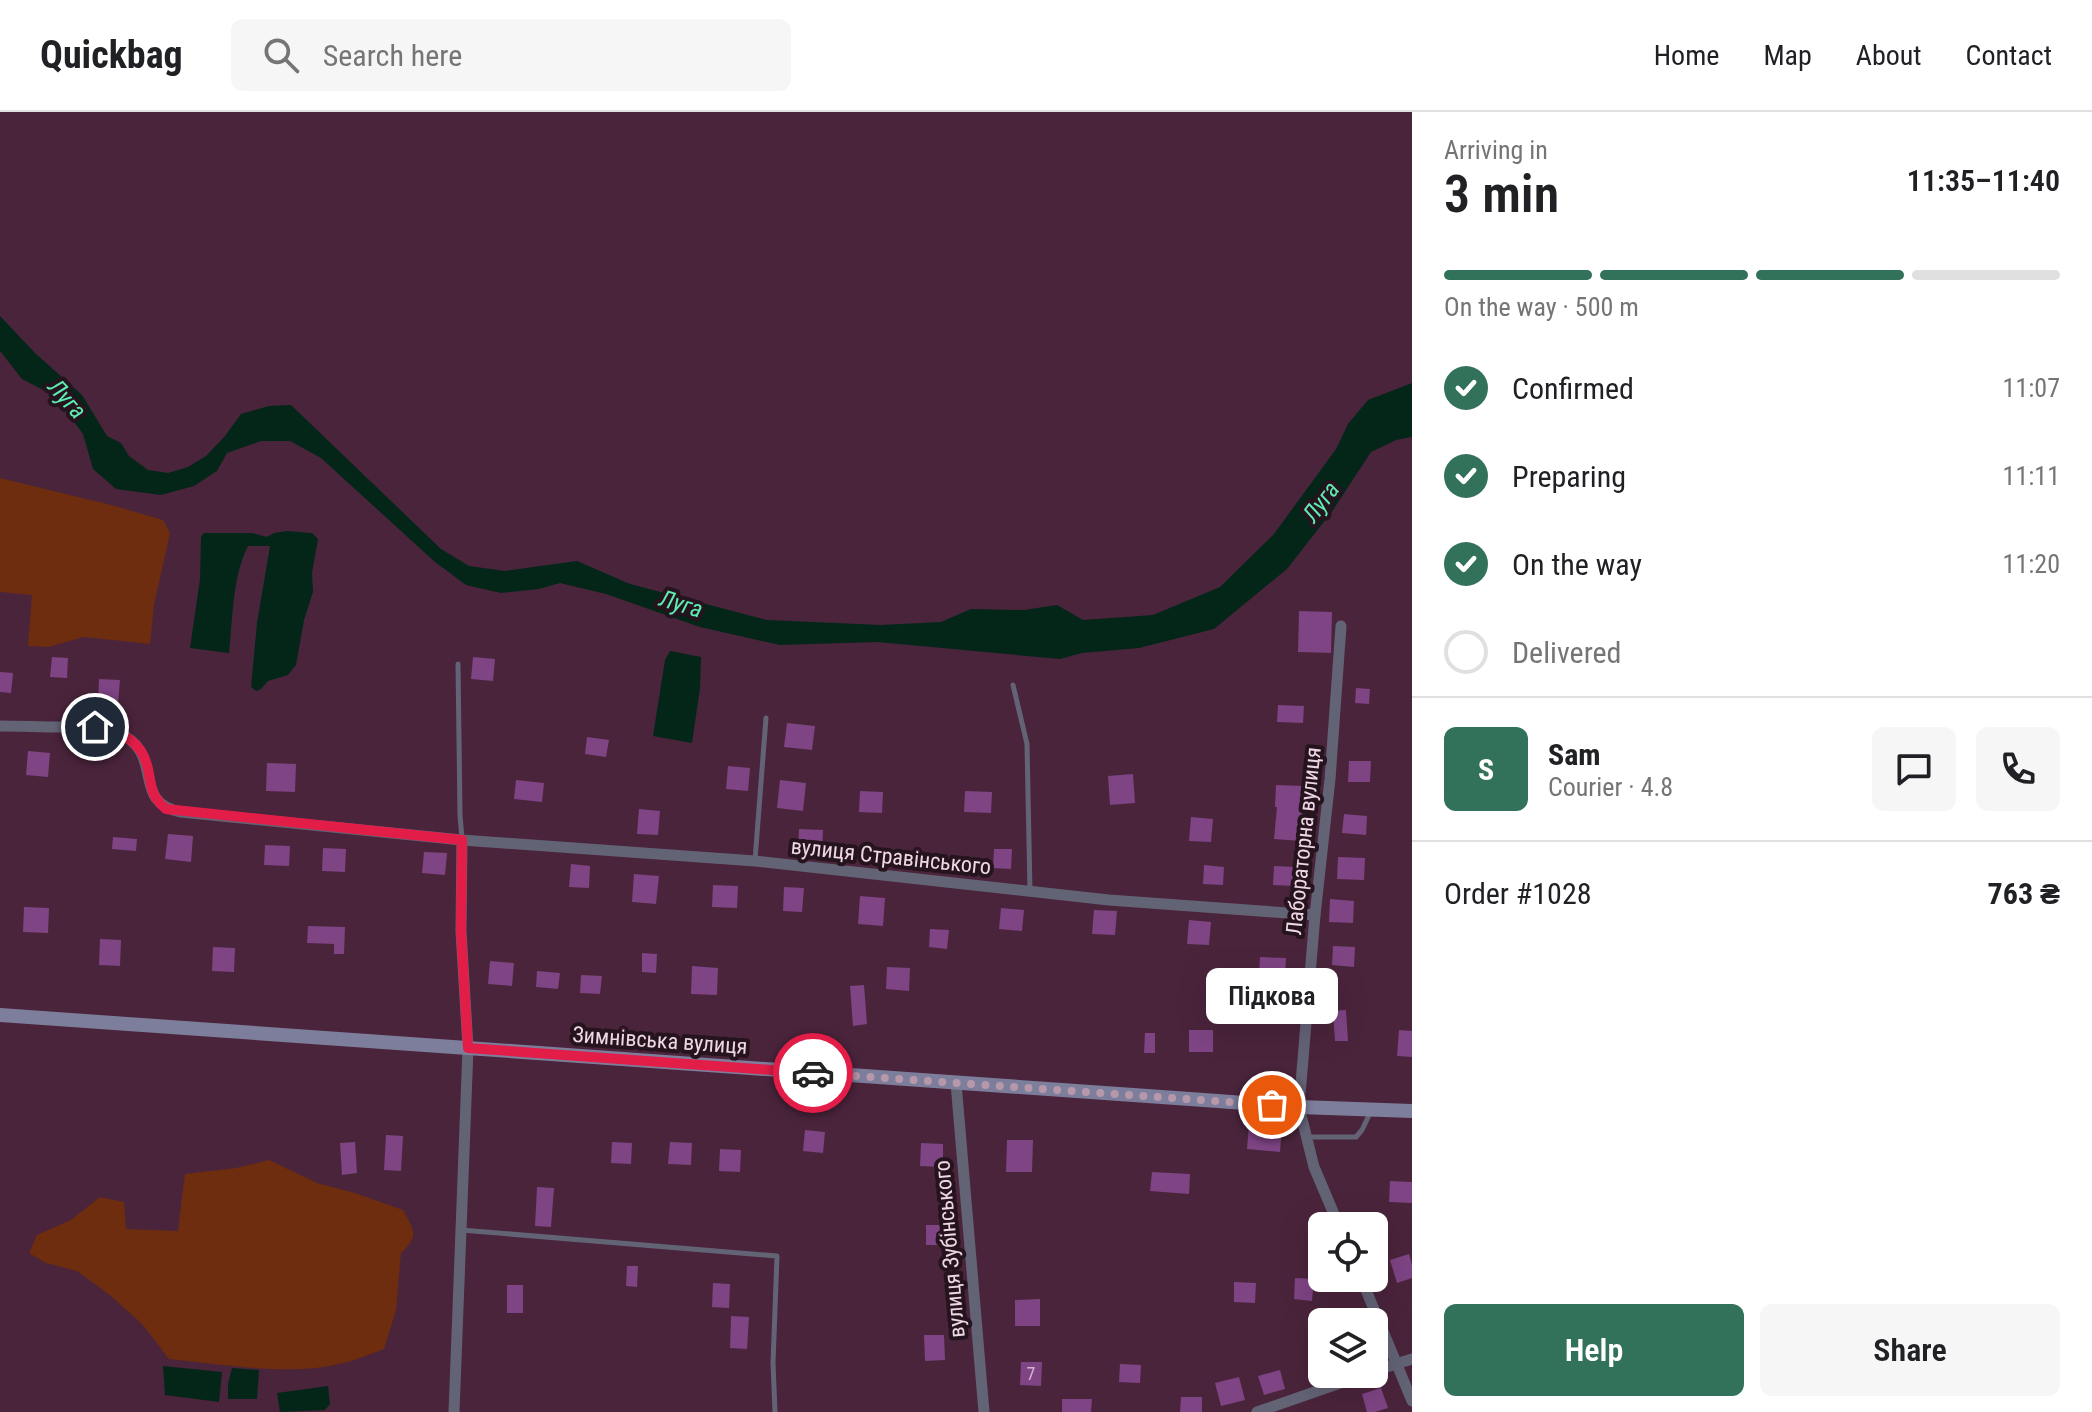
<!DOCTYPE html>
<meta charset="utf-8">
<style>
:root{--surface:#fff;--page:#f6f6f6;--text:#202124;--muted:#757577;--line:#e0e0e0;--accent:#32725a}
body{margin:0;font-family:"Roboto Condensed",sans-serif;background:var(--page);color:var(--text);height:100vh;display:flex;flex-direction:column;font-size:30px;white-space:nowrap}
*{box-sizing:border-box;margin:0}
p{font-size:26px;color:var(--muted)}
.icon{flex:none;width:44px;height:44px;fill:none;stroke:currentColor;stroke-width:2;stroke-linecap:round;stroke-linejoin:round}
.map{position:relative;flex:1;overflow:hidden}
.details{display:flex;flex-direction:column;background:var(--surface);width:680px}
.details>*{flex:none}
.controls{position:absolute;left:1308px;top:1100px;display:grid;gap:16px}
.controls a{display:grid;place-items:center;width:80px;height:80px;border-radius:12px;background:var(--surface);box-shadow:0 8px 32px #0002;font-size:40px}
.pin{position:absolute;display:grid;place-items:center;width:68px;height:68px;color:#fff;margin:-34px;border:4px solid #fff;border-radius:50%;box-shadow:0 2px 8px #0007}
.courier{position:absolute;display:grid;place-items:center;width:80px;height:80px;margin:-40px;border:6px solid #e11d48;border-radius:50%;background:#fff;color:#222;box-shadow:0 2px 10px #0007}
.bubble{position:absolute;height:56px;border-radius:12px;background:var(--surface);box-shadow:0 8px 32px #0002;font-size:26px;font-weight:600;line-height:56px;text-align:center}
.summary em{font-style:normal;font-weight:600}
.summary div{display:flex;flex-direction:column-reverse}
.summary{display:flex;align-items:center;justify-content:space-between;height:136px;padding:0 32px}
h1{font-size:52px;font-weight:600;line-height:60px}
.bar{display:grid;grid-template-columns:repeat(4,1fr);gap:12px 8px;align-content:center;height:96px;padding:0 32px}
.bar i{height:10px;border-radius:6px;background:var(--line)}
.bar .current{background:var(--accent)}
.bar p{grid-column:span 4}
.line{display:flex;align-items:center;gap:20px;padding:0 32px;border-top:2px solid var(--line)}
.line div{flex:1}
.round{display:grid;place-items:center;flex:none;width:84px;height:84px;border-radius:12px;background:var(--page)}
ol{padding:0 32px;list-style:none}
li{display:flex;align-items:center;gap:24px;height:88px}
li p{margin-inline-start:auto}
li .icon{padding:8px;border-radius:50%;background:var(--accent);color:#fff;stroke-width:4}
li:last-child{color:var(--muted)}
li i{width:44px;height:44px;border:4px solid var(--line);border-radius:50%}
.button{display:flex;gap:16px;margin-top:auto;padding:16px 32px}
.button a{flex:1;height:92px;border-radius:12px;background:var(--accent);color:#fff;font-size:32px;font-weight:600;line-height:92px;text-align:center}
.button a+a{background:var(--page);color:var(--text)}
header{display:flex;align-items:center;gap:48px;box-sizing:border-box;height:112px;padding:0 40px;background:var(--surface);border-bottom:2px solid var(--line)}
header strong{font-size:38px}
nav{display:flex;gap:44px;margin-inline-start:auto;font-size:28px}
.search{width:560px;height:72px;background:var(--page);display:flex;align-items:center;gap:20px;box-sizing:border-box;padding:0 28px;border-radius:12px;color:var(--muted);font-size:30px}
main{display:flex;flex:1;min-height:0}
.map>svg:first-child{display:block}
.green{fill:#6d2d0e}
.water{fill:#032619}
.building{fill:#7e4484}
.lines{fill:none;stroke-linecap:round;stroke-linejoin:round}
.service{stroke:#636376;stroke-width:5}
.minor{stroke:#636376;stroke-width:11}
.secondary{stroke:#7d7e9c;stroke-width:14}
.done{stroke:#b698aa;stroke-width:8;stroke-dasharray:0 14.4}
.route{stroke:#e11d48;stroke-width:10}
.labels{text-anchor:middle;stroke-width:8;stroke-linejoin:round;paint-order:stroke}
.number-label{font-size:18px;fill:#d4b2cd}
.street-label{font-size:22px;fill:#f0d7e5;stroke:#25141e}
.water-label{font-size:24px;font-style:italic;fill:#5decb2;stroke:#25141e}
</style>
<header>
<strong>Quickbag</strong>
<div class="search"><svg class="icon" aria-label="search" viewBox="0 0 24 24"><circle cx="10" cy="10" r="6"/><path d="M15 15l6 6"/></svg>Search here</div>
<nav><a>Home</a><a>Map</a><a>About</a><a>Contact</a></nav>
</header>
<main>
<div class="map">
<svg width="1412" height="1300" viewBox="0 0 1412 1300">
<rect width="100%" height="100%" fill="#4a243b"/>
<!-- green -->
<g class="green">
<polygon points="0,366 115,394 163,408 170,421 154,493 150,532 84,525 48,535 28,534 32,483 0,480"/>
<path d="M 269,1048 L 317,1071 L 355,1081 L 403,1098 C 414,1119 420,1123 401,1141 L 396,1198 L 384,1237 C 370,1242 357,1248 343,1251 C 290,1265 223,1252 169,1247 L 143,1213 L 111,1184 L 77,1159 L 46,1151 L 29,1141 L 37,1123 L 71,1108 L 100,1085 L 124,1090 L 126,1117 L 178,1119 L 185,1062 L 236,1056 Z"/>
</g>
<!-- water -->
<g class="water">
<polygon points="0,204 35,241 82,283 107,324 121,331 129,344 148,358 168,361 188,355 206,344 225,324 241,302 269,294 291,293 441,437 469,454 505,459 577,449 630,472 767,508 881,513 941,510 971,497 1024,498 1057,493 1083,508 1153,503 1220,475 1274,422 1336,337 1348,312 1368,288 1412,271 1412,325 1396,328 1371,340 1333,398 1287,457 1214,517 1139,536 1082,541 1060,547 877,530 780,533 700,515 606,482 560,471 539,477 501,481 466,473 435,450 321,346 290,329 261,329 227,341 217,359 194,374 161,383 116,377 93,357 83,322 55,284 22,267 0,239"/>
<path d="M 287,419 L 312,421 L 318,427 L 312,461 L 313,480 L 304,508 L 296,553 L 288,563 L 268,569 L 261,577 L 256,579 L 251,575 L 257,511 L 270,434 L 248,434 C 232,466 233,506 229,541 L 190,536 L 200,467 L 201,425 L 204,421 L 252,421 L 267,425 L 274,421 Z"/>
<polygon points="670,539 701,545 700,576 692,631 653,624 665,548"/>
<polygon points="163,1254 222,1260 219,1290 165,1283"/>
<polygon points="232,1256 259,1258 257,1287 228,1287 228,1272"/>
<polygon points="328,1274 330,1292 325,1298 280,1300 277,1281"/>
</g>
<!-- building -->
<g class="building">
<polygon points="1299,499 1332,500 1331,541 1298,540"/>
<polygon points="52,545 68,546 67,566 50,565"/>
<polygon points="473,545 495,547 493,569 471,567"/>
<polygon points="0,560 13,561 11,581 0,580"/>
<polygon points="99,567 120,568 118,592 98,591"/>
<polygon points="1356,576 1370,577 1369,592 1355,591"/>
<polygon points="1278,593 1304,594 1303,611 1277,610"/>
<polygon points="787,611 815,614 812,638 784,635"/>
<polygon points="587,625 609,628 606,645 585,642"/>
<polygon points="28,639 50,641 48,665 26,663"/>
<polygon points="1349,649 1371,649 1370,670 1348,670"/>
<polygon points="267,651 296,652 295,680 266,679"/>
<polygon points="728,654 750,656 748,679 726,677"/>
<polygon points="1133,662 1135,691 1110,693 1108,664"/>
<polygon points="516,668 544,671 542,690 514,687"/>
<polygon points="780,668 806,671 803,699 777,696"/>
<polygon points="1276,673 1304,674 1301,729 1274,727 1277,695 1275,695"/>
<polygon points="860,679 883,680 882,701 859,700"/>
<polygon points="965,679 992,680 991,701 964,700"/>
<polygon points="639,697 660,699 658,723 637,722"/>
<polygon points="1344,702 1367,704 1366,723 1342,721"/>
<polygon points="1191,705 1213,707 1211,730 1189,729"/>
<polygon points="799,717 823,718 822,740 798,739"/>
<polygon points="168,722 193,724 191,750 165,747"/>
<polygon points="113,725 137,727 136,739 112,737"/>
<polygon points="265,733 290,734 289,754 264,753"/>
<polygon points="323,736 346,737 345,760 322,759"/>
<polygon points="994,737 1012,737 1011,757 993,756"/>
<polygon points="424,740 447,741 445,763 422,761"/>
<polygon points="1338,745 1365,746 1364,768 1337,767"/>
<polygon points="571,752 590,754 589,776 569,775"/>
<polygon points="1204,753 1224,755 1223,773 1203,772"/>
<polygon points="1274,754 1297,755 1296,774 1273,773"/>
<polygon points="634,762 659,764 656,792 632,790"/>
<polygon points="713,773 738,774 737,796 712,795"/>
<polygon points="784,775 804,776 802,800 783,799"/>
<polygon points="860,784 885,786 883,814 858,812"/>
<polygon points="1330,787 1354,789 1353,811 1329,810"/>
<polygon points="24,795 49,796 48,821 23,820"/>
<polygon points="1001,796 1024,798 1022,819 999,817"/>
<polygon points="1094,798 1117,799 1115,823 1092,822"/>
<polygon points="1189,808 1211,810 1209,833 1187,832"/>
<polygon points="308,814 345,815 344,842 334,842 334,832 307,831"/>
<polygon points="930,817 949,818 947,837 929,835"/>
<polygon points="100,827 121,828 120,854 99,853"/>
<polygon points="1333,834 1355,835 1354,855 1332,853"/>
<polygon points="213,835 235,836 234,860 212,859"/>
<polygon points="642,841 657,842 656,861 642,860"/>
<polygon points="1260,845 1286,846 1284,880 1258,878"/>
<polygon points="490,849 514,851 512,874 488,872"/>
<polygon points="692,854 718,856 717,883 691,882"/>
<polygon points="887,855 910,856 909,879 886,877"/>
<polygon points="537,859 560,861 558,877 536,875"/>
<polygon points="581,863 602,864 600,882 580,881"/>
<polygon points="864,873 867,912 853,914 850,874"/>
<polygon points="1346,898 1348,929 1335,929 1333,899"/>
<rect x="1189" y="918" width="24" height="22"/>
<polygon points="1399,918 1412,919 1412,945 1397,944"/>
<polygon points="1145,921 1155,921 1155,941 1144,941"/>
<polygon points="1249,1012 1282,1014 1280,1040 1247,1037"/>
<polygon points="805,1018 825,1020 823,1041 803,1039"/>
<polygon points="386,1023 403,1024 401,1059 384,1058"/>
<polygon points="1007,1028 1033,1028 1032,1060 1006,1060"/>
<polygon points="355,1030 357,1061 342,1063 340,1031"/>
<polygon points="612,1030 632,1031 631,1052 611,1051"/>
<polygon points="670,1030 692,1031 691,1053 668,1052"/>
<polygon points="921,1031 943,1032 943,1055 920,1054"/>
<polygon points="720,1037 741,1038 740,1060 719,1059"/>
<polygon points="1152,1060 1190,1062 1189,1082 1150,1079"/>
<polygon points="1390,1069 1412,1070 1412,1091 1389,1090"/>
<polygon points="537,1075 554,1076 551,1115 535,1114"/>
<polygon points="926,1113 946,1113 947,1133 926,1133"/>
<polygon points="1409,1142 1412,1153 1412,1166 1397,1171 1390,1148"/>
<polygon points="627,1154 638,1154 637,1175 626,1174"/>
<polygon points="1295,1166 1314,1167 1312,1189 1294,1187"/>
<polygon points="1234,1170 1256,1171 1255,1191 1234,1190"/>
<polygon points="713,1171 730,1172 729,1196 712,1195"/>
<rect x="507" y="1173" width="16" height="28"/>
<polygon points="1040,1187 1040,1214 1015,1214 1015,1188"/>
<polygon points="731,1204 749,1205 747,1237 730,1236"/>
<polygon points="924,1223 944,1223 945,1248 925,1249"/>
<polygon points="1021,1250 1042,1250 1041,1274 1020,1273"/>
<polygon points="1120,1252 1141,1253 1140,1271 1119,1270"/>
<polygon points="1280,1258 1285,1277 1264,1283 1258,1264"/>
<polygon points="1239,1265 1245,1288 1221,1294 1215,1271"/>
<polygon points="1381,1276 1388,1296 1375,1300 1367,1300 1362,1282"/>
<polygon points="1181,1285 1202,1285 1202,1300 1180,1300"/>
<polygon points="1062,1287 1092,1287 1091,1300 1062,1300"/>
</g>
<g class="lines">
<!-- service -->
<g class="service">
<polyline points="458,552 460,703 462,727"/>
<polyline points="1013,573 1027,632 1030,779"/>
<polyline points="755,748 766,606"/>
<polyline points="1308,1025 1356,1025 1362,1018 1371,999"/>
<polyline points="461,1118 777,1144 773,1251 775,1300"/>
</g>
<!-- minor -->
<g class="minor">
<path d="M 0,614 C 21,614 41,615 62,615 C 80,616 101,613 117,620 C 167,641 129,690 181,700 L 462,728 L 755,749 L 1109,788 L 1315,803"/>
<polyline points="956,971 984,1300"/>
<polyline points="1339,1114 1314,1055 1299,995 1315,803 1330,667 1341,514"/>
<polyline points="1361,1166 1412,1289"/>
<polyline points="1374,1259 1412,1247"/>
<polyline points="454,1300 468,936 461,819 462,728"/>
<polyline points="1257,1300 1366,1262"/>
</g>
<!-- secondary -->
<polyline class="secondary" points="0,903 1190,987 1299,995 1412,999"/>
</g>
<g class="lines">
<!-- done -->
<polyline class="done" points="813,961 1272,993"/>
<!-- route -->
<path class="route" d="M 95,615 C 121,620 142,628 148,657 C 152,676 150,683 166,697 L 462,728 L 461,819 L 468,936 L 813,961"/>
</g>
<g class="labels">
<!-- number labels -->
<g class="number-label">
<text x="1031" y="1268">7</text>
</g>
<!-- street labels -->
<g class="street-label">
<text transform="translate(1303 729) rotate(-84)" y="8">Лабораторна вулиця</text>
<text transform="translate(891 744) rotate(6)" y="8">вулиця Стравінського</text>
<text transform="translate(660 928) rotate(4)" y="8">Зимнівська вулиця</text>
<text transform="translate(949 1137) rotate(-95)" y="8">вулиця Зубінського</text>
</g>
<!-- water labels -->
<g class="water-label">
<text transform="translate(67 287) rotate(48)" y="8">Луга</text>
<text transform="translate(1321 390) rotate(-53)" y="8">Луга</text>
<text transform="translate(681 492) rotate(17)" y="8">Луга</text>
</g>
</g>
</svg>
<div class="controls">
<a><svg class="icon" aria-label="locate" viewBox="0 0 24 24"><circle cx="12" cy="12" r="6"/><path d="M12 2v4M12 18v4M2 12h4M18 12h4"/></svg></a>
<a><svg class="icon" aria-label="layers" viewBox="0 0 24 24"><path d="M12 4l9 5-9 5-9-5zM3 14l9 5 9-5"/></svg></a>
</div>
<div class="pin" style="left:1272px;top:993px;background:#ea580c"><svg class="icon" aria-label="bag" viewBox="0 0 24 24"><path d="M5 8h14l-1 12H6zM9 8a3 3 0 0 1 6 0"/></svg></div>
<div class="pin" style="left:95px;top:615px;background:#1f2937"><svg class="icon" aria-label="home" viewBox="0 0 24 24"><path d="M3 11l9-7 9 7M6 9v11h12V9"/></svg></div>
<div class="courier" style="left:813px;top:961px"><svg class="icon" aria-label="car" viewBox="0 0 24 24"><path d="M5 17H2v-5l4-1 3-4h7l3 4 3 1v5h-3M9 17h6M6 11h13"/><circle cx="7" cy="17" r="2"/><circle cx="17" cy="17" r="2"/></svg></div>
<div class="bubble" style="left:1206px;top:856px;width:132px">Підкова</div>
</div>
<section class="details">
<div class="summary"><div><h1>3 min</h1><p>Arriving in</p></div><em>11:35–11:40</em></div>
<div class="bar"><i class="current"></i><i class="current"></i><i class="current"></i><i></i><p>On the way · 500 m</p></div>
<ol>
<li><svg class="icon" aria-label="check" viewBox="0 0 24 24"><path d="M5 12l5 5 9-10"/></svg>Confirmed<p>11:07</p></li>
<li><svg class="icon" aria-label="check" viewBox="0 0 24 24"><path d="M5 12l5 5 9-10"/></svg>Preparing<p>11:11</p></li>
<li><svg class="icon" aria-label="check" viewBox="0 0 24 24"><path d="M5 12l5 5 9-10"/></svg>On the way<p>11:20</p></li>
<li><i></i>Delivered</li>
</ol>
<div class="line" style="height:144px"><b class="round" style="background:var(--accent);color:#fff">S</b><div><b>Sam</b><p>Courier · 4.8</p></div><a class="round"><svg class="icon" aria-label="chat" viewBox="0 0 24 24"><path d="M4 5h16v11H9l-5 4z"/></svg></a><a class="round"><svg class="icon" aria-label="phone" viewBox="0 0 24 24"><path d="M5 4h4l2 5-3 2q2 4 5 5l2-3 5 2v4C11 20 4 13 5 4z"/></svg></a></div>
<div class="line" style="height:104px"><div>Order #1028</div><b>763 ₴</b></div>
<div class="button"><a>Help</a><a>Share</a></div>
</section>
</main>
